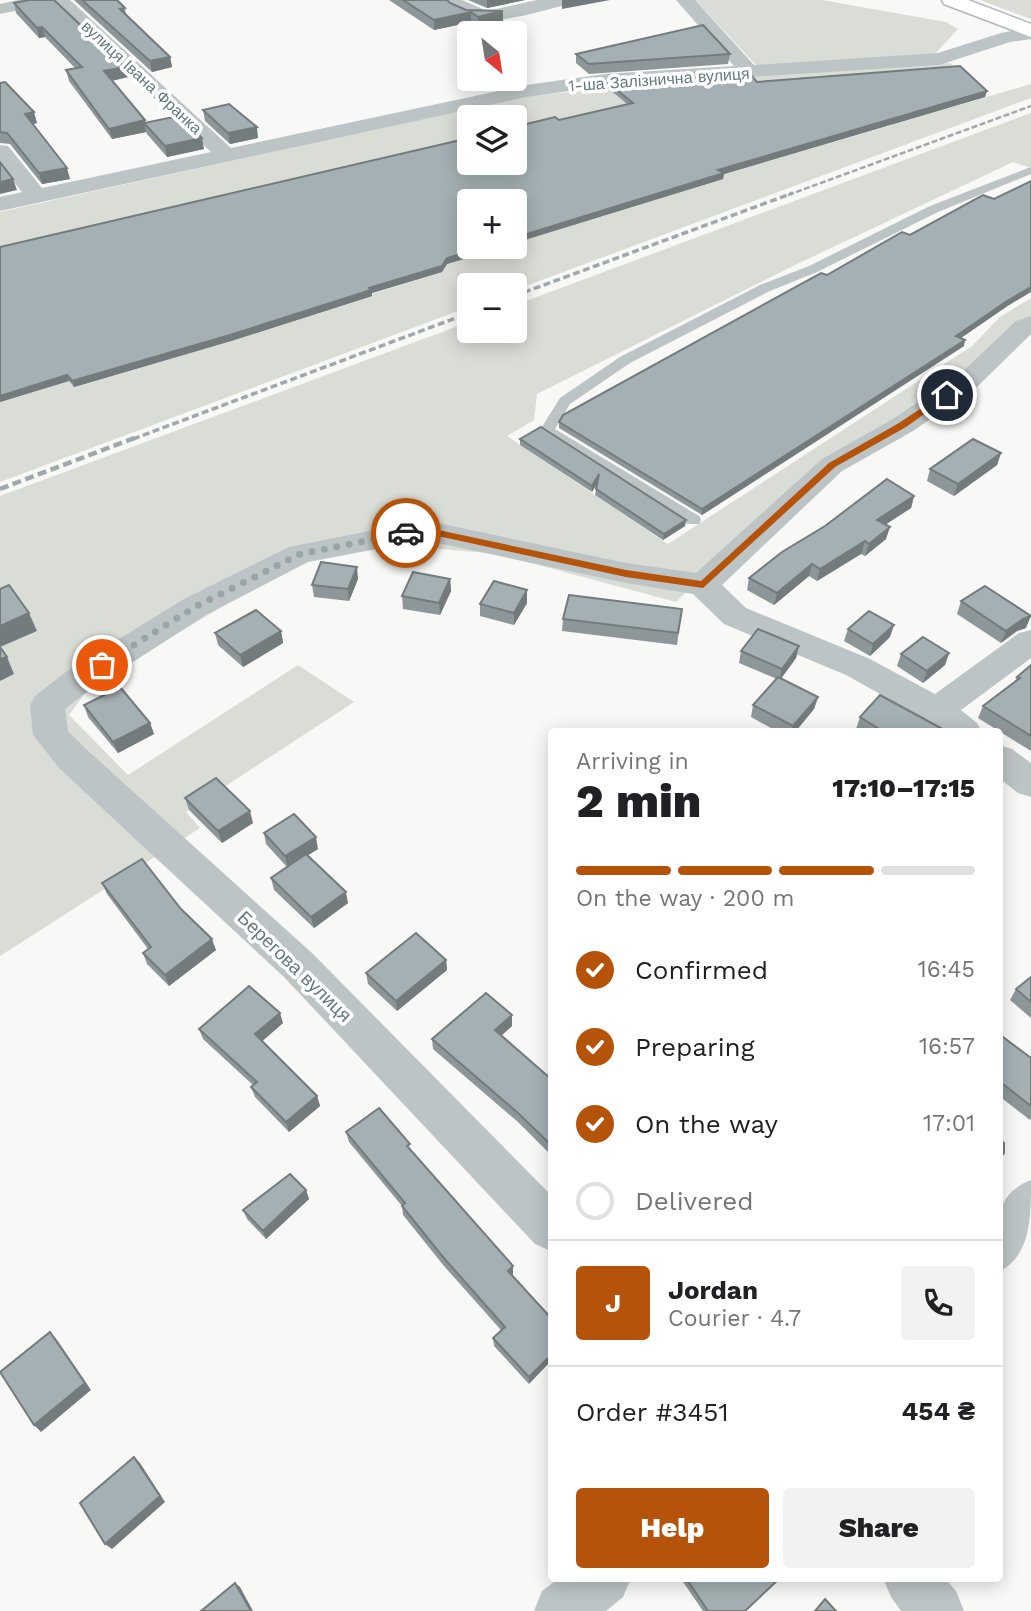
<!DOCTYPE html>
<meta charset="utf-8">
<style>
:root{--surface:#fff;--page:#f2f2f2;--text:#202124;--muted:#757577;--line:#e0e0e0;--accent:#b45309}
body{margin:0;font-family:"Work Sans",sans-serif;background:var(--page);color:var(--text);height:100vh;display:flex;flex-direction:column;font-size:26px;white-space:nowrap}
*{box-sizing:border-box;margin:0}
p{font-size:23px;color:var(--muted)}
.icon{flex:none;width:38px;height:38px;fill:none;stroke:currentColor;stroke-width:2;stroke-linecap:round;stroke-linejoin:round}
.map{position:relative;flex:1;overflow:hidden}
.panel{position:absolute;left:548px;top:728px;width:455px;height:854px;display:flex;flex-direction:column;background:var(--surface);border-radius:7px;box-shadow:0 4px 18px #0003}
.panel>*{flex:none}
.needle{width:46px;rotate:150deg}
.tools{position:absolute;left:457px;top:21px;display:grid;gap:14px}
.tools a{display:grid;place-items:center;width:70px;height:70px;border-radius:7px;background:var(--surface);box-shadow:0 4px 18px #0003;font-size:35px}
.pin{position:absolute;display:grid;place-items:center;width:60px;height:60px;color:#fff;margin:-30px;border:4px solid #fff;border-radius:50%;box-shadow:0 2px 7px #0007}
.courier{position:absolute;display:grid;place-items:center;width:70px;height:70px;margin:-35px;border:5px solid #b45309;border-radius:50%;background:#fff;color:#222;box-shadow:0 2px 9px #0007}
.summary em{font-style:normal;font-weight:800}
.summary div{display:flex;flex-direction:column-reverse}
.summary{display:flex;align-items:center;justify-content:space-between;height:119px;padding:0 28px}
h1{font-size:46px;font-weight:800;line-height:52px}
.bar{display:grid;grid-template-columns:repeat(4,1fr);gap:10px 7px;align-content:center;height:84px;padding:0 28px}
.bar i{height:9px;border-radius:5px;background:var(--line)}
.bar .current{background:var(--accent)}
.bar p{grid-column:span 4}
.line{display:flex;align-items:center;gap:18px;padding:0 28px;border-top:2px solid var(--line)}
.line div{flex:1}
.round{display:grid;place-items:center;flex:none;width:74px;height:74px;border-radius:7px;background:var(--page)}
ol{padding:0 28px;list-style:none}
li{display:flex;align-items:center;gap:21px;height:77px}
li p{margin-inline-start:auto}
li .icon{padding:7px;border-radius:50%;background:var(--accent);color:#fff;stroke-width:4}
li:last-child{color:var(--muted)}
li i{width:38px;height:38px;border:4px solid var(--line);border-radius:50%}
.cta{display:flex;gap:14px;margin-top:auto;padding:14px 28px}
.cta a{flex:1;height:80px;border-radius:7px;background:var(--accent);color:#fff;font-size:28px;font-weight:800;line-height:80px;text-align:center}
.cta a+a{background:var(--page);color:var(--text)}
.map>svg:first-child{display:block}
.green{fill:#daddd5}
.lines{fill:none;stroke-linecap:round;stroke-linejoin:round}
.secondary-casing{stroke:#b0b8ba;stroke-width:3}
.lane{fill:#bdc4c5;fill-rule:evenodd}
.street{fill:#bdc4c5;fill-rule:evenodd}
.secondary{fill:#fff;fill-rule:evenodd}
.rail-far2{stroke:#9fa9ac;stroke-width:2.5;stroke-dasharray:6 2.5;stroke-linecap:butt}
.rail-far1{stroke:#9fa9ac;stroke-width:3.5;stroke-dasharray:7 3.5;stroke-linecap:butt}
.rail{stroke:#9fa9ac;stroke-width:4.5;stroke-dasharray:9 4.5;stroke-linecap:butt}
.wall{fill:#8d979a}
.shaded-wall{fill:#737b7d}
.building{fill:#a4b0b3;stroke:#737b7d;stroke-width:2}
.route{fill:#b45309}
.done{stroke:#98a6a9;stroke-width:7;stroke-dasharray:0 12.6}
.labels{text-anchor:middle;stroke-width:7;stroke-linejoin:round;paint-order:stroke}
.far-street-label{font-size:16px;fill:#657a7f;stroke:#fff}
.street-label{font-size:19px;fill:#657a7f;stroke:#fff}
</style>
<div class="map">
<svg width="1031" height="1611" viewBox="0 0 1031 1611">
<rect width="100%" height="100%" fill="#f8f8f6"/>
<!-- green -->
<g class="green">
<polygon points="695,0 822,0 946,22 958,29 935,54 757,66"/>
<polygon points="980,0 1031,0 1031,19"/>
<polygon points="950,63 959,71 515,133 514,117 469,117 469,144 0,254 0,212 525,96 766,75"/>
<polygon points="1031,84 1031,98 515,290 514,285 469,285 469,307 0,482 0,402 69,381 74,387 442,272 447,264 504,247 514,247 515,243 718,175 893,125 891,123 945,106 949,108"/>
<polygon points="1031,113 1031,168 1013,162 793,266 537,394 534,420 507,436 668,544 972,346 1000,317 1031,298 1031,317 950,385 897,421 824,459 676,602 498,554 373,543 304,558 91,685 69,715 128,775 298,665 354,702 186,812 200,828 0,956 0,496 469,322 469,331 514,331 515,305"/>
</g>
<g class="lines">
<defs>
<polygon id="secondary" points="942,0 968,0 1031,24 1031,37 944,4"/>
</defs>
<!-- secondary casing -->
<use href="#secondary" class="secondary-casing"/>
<!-- lane -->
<polygon class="lane" points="1031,167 1031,174 938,212 817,272 770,291 630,363 570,404 555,429 699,516 701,520 699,524 687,524 540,430 560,398 620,357 760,285 809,266 930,206"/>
<!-- street -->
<g class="street">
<polygon points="18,0 70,0 231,148 526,85 605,74 734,66 676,0 695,0 754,65 938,53 1001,33 1031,27 1031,39 1010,42 939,65 605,86 526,97 0,211 0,197 22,192 0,165 0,145 8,146 42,188 211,152 53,3 0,14 0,4"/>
<path d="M 440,0 L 462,0 L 487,11 L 537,0 L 572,0 L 569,4 C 532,13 469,37 440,0 Z"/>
<polygon points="1031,316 1031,334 978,386 913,431 842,471 722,585 746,608 870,659 935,694 1019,633 1031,630 1031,658 961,710 977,723 982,732 941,732 925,719 846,675 724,624 693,594 626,583 424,540 308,562 206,615 91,689 65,709 68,731 86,749 312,953 551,1195 551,1251 535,1244 284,977 60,769 33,735 30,705 35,696 67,671 184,599 289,547 424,520 626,563 696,573 822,459 893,419 960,374 1016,321"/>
<polygon points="999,745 1012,749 1031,763 1031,797 1018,793 999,778"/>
<path d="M 1031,1180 C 1031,1218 1031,1255 999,1272 C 999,1233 988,1197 1031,1180 Z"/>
<polygon points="559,1578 631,1578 623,1597 606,1611 534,1611 542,1591"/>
<polygon points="883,1578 945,1578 956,1591 964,1611 901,1611 891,1597"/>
</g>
<!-- secondary -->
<use href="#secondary" class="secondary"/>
<!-- rail-far2 -->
<polyline class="rail-far2" points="788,195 1031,106"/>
<!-- rail-far1 -->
<g class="rail-far1">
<polyline points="514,296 793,193"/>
<polyline points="133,439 469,313"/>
</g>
<!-- rail -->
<polyline class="rail" points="0,489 137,437"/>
</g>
<!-- wall -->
<g class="wall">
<polygon points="74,0 117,0 125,8 126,15 170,57 172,67 152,72"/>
<polygon points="389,0 447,0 450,3 466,10 503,11 503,22 478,27 471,22 434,30"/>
<polygon points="468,0 525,0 487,8"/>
<polygon points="14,3 125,67 128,77 112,81 145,120 145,123 204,149 167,157 147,134 146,132 112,139 69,81 66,70 75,68 45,37 39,38 16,13"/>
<polygon points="576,54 730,54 728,64 589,74 576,63"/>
<polygon points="757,82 987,91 985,97 724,174 723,179 447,264 442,272 372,293 372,296 231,341 74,387 69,381 0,402 559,120 627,104 608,88 608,83"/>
<polygon points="0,83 37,123 33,124 70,179 42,184 10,144 0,143"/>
<polygon points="203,110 258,138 230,144 205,121"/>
<polygon points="827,275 1006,307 961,338 964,346 702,515 559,428 559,422"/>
<polygon points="520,439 685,526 663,540 595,495 597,484 592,492 520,445"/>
<polygon points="1001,453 997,465 954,496 927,481 930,469"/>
<polygon points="914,496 911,508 886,524 886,539 865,556 861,554 817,581 809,576 774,605 747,590 749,578"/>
<polygon points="358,579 349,601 314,597 312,585"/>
<polygon points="450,579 451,591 440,615 403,609 402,596"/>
<polygon points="961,601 1026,628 1017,631 1001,643 957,614"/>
<polygon points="527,603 514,625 480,616 480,604"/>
<polygon points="682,609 677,645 562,631 563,619"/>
<polygon points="848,629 890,637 870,656 844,641"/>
<polygon points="281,631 283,643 243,667 218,645 215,633"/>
<polygon points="799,646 796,658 781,679 818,697 814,709 795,732 778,732 751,717 753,705 777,679 739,663 741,651"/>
<polygon points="949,653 945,665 923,683 897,666 901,654"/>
<polygon points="1031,665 1031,751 978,718 983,706 1014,683 1017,677"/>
<polygon points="84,705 150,723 154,734 118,753 88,717"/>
<polygon points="860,717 948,732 861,732 856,729"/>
<polygon points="185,798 253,823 222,843 189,810"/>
<polygon points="264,833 318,849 307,855 348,903 314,928 274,890 271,878 287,867 266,844"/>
<polygon points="102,883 181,909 216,950 169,986 147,964 143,953 148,949 107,894"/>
<polygon points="446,960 447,970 397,1011 368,984 366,973"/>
<polygon points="1031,977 1031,1018 1010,1000 1016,989"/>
<polygon points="512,1015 512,1026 501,1036 551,1079 551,1155 518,1122 433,1049 432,1039"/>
<polygon points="283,1023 262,1041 317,1096 320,1106 289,1132 255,1097 251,1087 253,1085 203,1039 199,1029"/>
<polygon points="999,1034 1031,1058 1031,1118 1030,1120 999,1096"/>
<polygon points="346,1132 411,1150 513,1275 512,1276 551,1318 529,1384 494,1346 493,1338 501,1330 444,1266 403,1215 402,1206 349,1142"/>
<polygon points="306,1190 309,1199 266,1239 247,1219 243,1210"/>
<polygon points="780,1578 745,1611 703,1611 681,1579"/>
</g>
<!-- shaded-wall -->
<g class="shaded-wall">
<polygon points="487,0 525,0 487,8"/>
<polygon points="562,0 610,0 562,9"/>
<polygon points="503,11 503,22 478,27 478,17"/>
<polygon points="471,12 471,22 434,30 434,20"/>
<polygon points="42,27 45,37 39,38 37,28"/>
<polygon points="170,57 172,67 152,72 150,61"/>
<polygon points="125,67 128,77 106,82 104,71"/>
<polygon points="987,91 985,97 724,174 723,179 514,243 514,238 718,170"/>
<polygon points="34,112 37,123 29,125 25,114"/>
<polygon points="145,120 146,125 144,123 146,132 112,139 109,129"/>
<polygon points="257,127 258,138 230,144 228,133"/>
<polygon points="202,138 204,149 167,157 165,146"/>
<polygon points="67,168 70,179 42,184 39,173"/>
<polygon points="13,179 17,190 0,194 0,182"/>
<polygon points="485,247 504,247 447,264 442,272 372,293 372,296 231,341 74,387 72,381 369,288 447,258"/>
<polygon points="1031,287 1031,292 1006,307 955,342 956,336 1007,301"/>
<polygon points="965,340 964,346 702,515 702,509"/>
<polygon points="67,375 69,381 0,402 0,396"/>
<polygon points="1001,453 997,465 954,496 958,484"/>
<polygon points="599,474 599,480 592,492 592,486"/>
<polygon points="914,496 911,508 874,532 877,520"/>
<polygon points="686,520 685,526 663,540 664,534"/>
<polygon points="890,527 886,539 865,556 869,544"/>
<polygon points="865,541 861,554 817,581 820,569"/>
<polygon points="812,564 809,576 774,605 777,593"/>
<polygon points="357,567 358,579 349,601 348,589"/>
<polygon points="450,579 451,591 440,615 439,603"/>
<polygon points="527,590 527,603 514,625 514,613"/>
<polygon points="29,613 37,631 0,647 0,626"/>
<polygon points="1031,616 1026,628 1017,631 1001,643 1006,631 1023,619"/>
<polygon points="894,625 890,637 870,656 873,644"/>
<polygon points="281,631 283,643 243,667 240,655"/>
<polygon points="799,646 796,658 779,681 782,669"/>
<polygon points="949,653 945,665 923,683 927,671"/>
<polygon points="7,657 14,674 0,681 0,659"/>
<polygon points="818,697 814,709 795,732 791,732 793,726"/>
<polygon points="150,723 154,734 118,753 113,742"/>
<polygon points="250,811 253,823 222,843 218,831"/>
<polygon points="316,837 318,849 288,868 285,856"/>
<polygon points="346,892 348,903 314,928 311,917"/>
<polygon points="212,939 216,950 169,986 165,975"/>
<polygon points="446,960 447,970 397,1011 396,1001"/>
<polygon points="280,1013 283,1023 259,1044 255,1034"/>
<polygon points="512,1015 512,1026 495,1041 495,1030"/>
<polygon points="317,1096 320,1106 289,1132 286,1122"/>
<polygon points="306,1190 309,1199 266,1239 263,1231"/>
<polygon points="513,1266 513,1275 508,1279 508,1271"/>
<polygon points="50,1332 57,1340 91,1390 41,1432 34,1425"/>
<polygon points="551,1355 551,1361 529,1384 529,1377"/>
<polygon points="134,1457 140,1463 165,1502 112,1549 105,1544"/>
<polygon points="235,1583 240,1587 253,1611 251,1611"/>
</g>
<!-- building -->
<g class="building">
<polygon points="29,0 54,0 125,67 104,71 145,120 109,129 66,70 82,67 42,27 37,28 14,3"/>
<polygon points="82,0 117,0 125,8 120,9 170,57 150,61"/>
<polygon points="403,0 447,0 450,3 466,10 503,11 478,17 471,12 434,20"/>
<polygon points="703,25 730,54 589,64 576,54"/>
<polygon points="960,66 987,91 718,170 724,173 514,238 514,201 469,201 469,247 485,247 447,258 442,266 369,288 371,290 230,335 72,381 67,375 0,396 0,247 469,138 469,163 514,163 514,127 555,117 559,120 633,103 608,83 750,74 757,82"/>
<polygon points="5,82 34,112 25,114 67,168 39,173 7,133 0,132 0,83"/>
<polygon points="229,104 257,127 228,133 203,110"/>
<polygon points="178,116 202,138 165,146 144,123"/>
<polygon points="0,162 13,179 0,182"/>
<polygon points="1031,181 1031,287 1007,301 956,336 965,340 702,509 559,422 563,415 821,273 827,275 902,232 910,235 983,195 994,199"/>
<polygon points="541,427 686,520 664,534 596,489 599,474 592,486 520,439"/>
<polygon points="973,439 1001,453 958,484 930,469"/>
<polygon points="887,479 914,496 877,520 890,527 869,544 865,541 820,569 812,564 777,593 749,578 782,552 825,526"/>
<polygon points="321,562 357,567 348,589 312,585"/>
<polygon points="413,572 450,579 439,603 402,596"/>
<polygon points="494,581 527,590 514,613 480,604"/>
<polygon points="9,585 29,613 0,626 0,589"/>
<polygon points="985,586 1031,616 1023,619 1006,631 961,601"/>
<polygon points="569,595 682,609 678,633 563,619"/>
<polygon points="256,610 281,631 240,655 215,633"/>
<polygon points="869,611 894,625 873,644 848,629"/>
<polygon points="758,629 799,646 782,669 741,651"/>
<polygon points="923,637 949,653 927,671 901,654"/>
<polygon points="0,647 7,657 0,659"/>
<polygon points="1031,665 1031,736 983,706 1020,678 1017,677"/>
<polygon points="778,677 818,697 793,726 753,705"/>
<polygon points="120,687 150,723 113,742 84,705"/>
<polygon points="880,695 948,732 884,732 860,717"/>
<polygon points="216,778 250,811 218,831 185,798"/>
<polygon points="294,814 316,837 285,856 264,833"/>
<polygon points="306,854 346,892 311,917 271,878"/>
<polygon points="142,859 181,909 212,939 165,975 143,953 151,947 102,883"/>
<polygon points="416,933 446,960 396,1001 366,973"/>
<polygon points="1031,977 1031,1002 1016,989"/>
<polygon points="249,986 280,1013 255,1034 317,1096 286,1122 251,1087 257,1082 199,1029"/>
<polygon points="486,993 512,1015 495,1030 551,1079 551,1145 518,1113 432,1039"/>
<polygon points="999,1034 1031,1058 1031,1106 999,1081"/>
<polygon points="379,1108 410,1144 407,1146 513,1266 508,1271 551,1318 551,1355 529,1377 493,1338 505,1327 443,1257 402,1206 405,1203 346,1132"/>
<polygon points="999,1140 1004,1143 1004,1153 999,1159"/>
<polygon points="290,1174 306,1190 263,1231 243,1210"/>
<polygon points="50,1332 85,1383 34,1425 0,1372"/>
<polygon points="134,1457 160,1496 105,1544 80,1503"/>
<polygon points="686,1578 780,1578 745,1611 708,1611"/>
<polygon points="235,1583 251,1611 201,1611"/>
<polygon points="825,1599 836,1611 815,1611"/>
</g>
<!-- route -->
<polygon class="route" points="944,393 951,395 906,427 835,467 703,588 626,577 424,533 406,536 401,533 424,527 626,570 701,581 829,463 899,423"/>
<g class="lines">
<!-- done -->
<polyline class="done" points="102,665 195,607 300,554 406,533"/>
</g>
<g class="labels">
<!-- far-street labels -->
<g class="far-street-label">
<text transform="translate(142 77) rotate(43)" y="6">вулиця Івана Франка</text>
<text transform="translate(659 79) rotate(-4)" y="6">1-ша Залізнична вулиця</text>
</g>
<!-- street labels -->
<g class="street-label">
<text transform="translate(295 966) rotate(44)" y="7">Берегова вулиця</text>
</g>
</g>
</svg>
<div class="tools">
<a><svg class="needle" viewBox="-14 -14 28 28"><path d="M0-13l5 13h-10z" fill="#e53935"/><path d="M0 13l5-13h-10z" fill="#757577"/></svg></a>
<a><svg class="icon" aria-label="layers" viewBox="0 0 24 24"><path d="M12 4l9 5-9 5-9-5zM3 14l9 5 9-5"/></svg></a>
<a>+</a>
<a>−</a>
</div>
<div class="pin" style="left:102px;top:665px;background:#ea580c"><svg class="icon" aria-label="bag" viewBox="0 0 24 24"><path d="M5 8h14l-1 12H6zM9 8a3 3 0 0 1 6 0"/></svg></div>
<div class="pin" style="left:947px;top:395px;background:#1f2937"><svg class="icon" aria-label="home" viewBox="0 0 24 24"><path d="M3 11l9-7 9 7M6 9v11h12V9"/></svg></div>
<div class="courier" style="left:406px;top:533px"><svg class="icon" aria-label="car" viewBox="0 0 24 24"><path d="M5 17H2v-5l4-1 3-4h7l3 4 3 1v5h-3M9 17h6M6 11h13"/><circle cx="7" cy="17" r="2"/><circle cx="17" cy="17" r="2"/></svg></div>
<section class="panel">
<div class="summary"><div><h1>2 min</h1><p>Arriving in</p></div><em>17:10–17:15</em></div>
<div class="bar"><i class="current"></i><i class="current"></i><i class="current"></i><i></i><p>On the way · 200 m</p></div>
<ol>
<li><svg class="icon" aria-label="check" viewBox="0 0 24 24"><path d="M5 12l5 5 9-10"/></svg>Confirmed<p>16:45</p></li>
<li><svg class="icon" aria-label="check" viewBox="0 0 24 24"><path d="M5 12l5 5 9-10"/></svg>Preparing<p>16:57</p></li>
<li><svg class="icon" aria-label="check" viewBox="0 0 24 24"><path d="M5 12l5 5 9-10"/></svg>On the way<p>17:01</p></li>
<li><i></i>Delivered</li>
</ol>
<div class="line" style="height:126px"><b class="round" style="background:var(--accent);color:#fff">J</b><div><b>Jordan</b><p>Courier · 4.7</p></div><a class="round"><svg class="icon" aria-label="phone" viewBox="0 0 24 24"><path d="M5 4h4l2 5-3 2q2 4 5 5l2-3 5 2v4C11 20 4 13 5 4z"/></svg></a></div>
<div class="line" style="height:91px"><div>Order #3451</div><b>454 ₴</b></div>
<div class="cta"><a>Help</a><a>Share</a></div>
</section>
</div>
